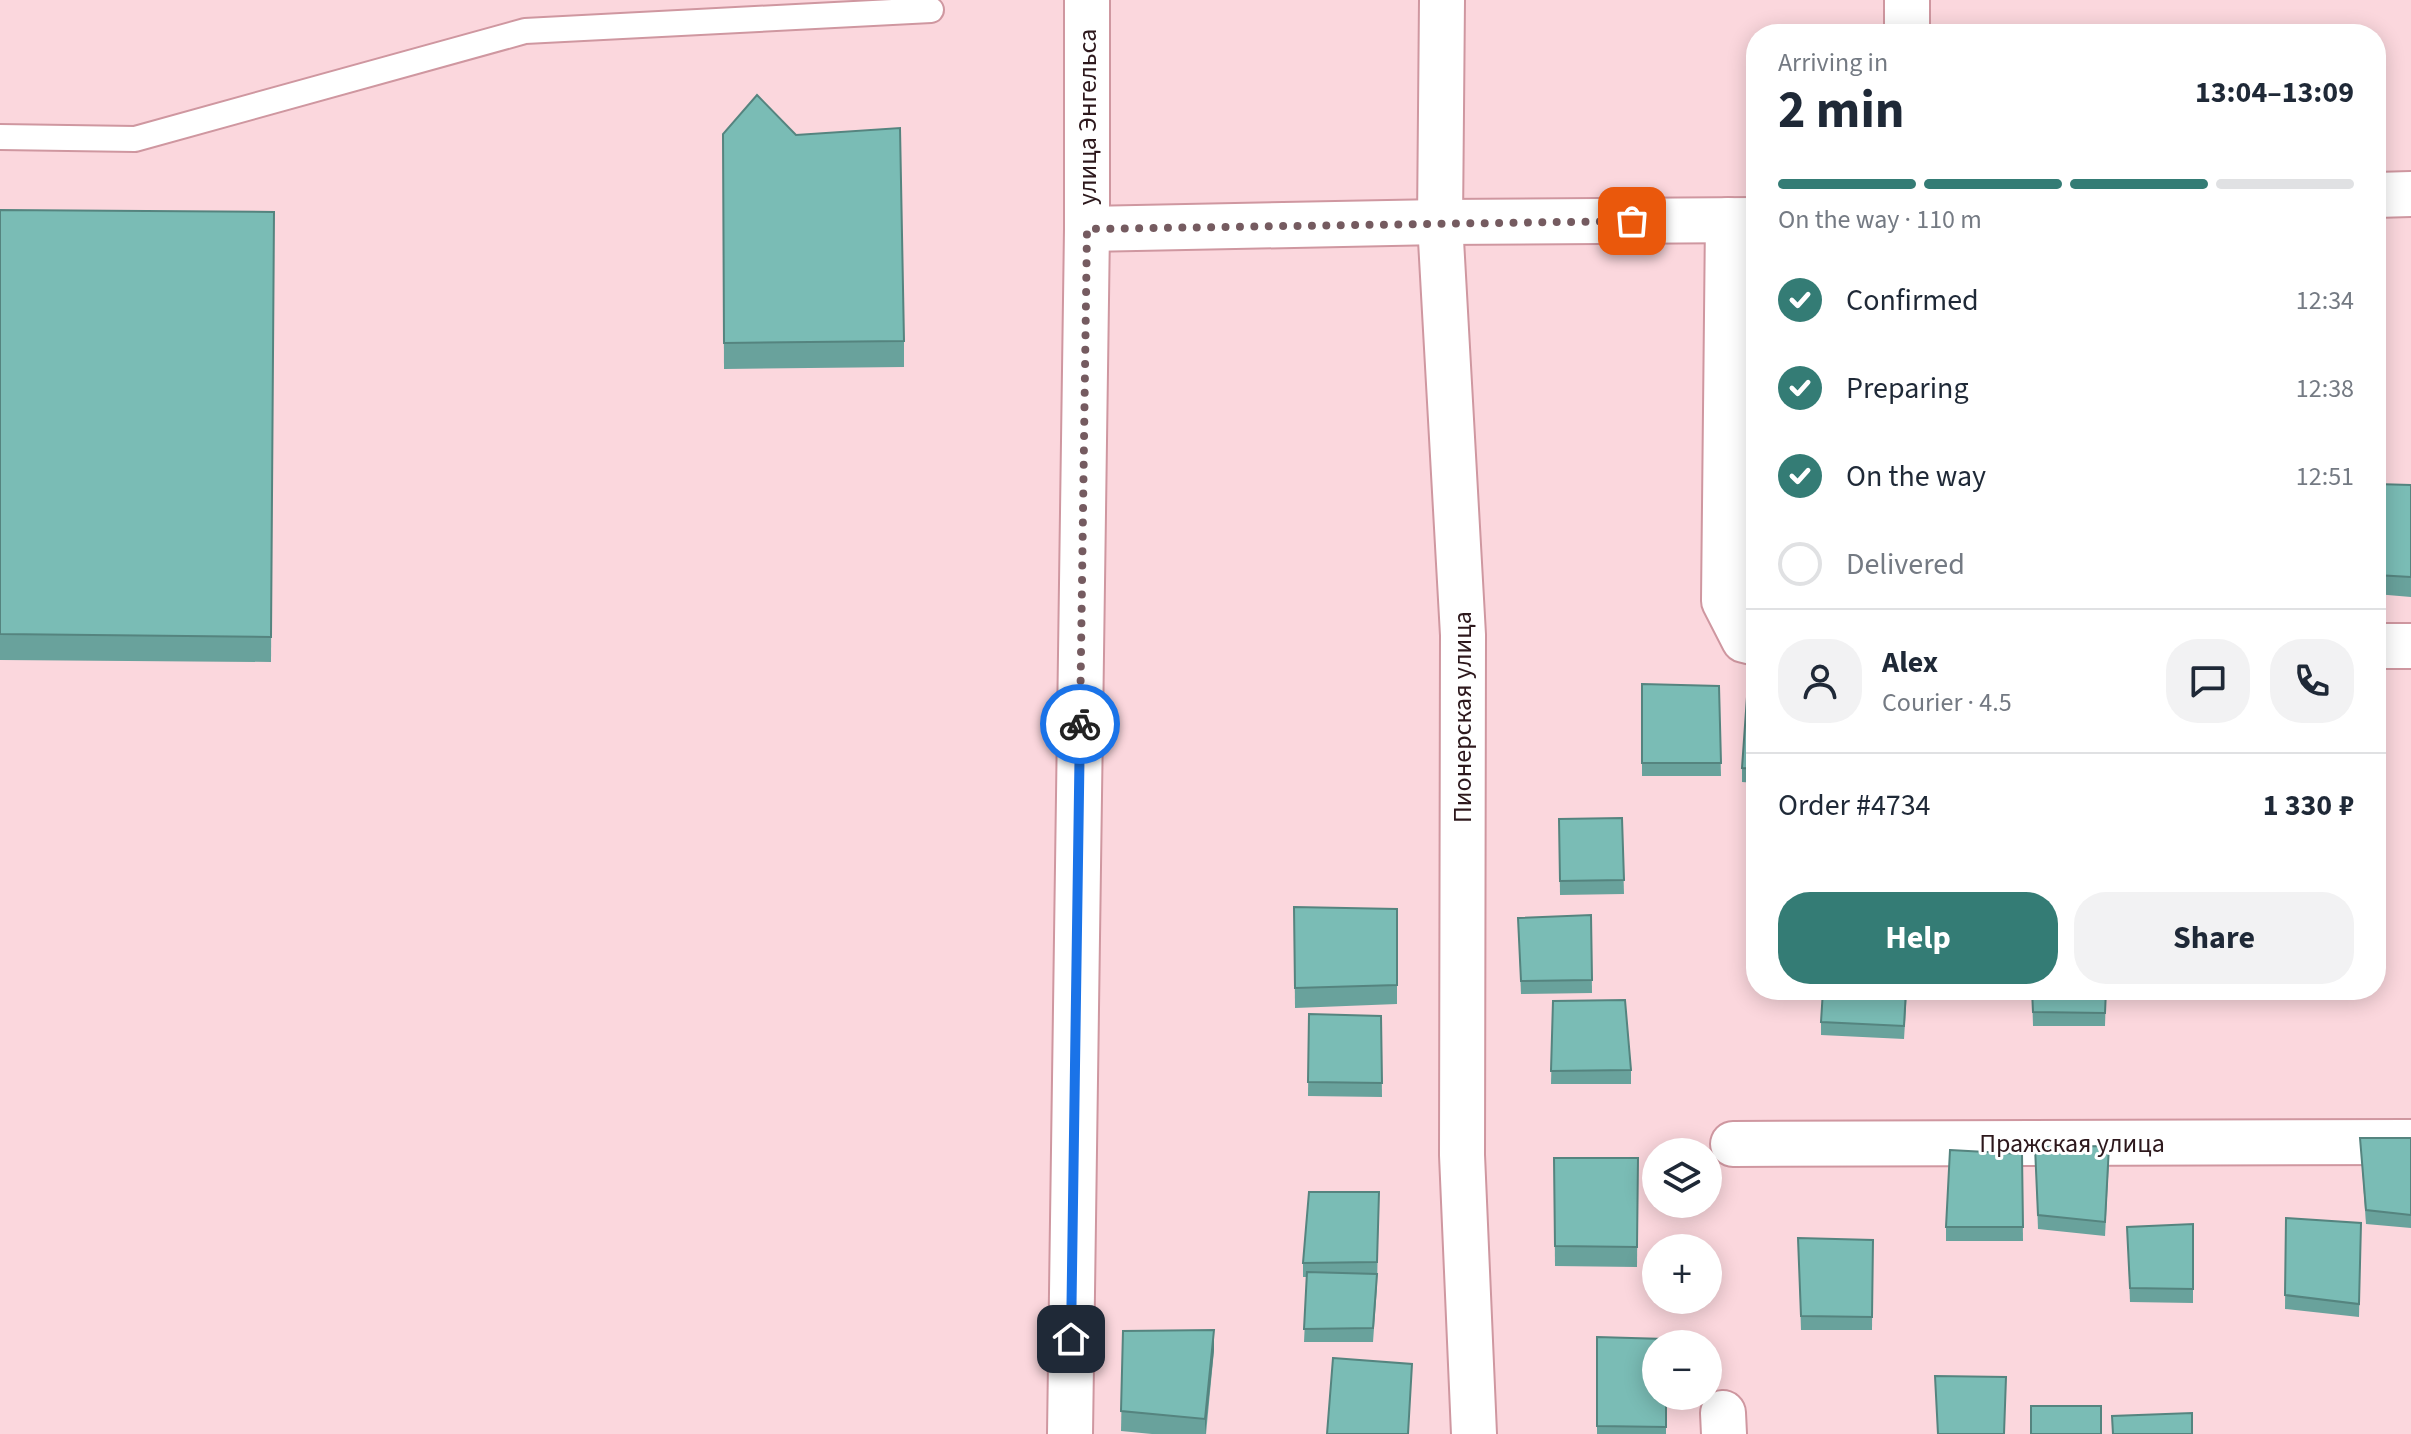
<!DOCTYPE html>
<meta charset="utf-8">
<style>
:root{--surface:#fff;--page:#f2f2f3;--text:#1f2937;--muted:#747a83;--line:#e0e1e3;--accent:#347c75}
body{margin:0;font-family:"Source Sans 3",sans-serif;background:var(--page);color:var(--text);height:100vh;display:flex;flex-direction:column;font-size:30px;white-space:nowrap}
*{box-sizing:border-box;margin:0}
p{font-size:26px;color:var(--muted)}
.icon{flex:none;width:44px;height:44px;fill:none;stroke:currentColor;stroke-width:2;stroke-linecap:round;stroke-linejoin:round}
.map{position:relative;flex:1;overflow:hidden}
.sheet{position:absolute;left:1746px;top:24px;width:640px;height:976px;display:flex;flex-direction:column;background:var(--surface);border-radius:32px;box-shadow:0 4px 20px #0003}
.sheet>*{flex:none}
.buttons{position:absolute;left:1642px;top:1138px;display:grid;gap:16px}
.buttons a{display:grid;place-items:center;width:80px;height:80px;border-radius:50%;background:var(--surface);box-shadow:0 4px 20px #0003;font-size:40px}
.pin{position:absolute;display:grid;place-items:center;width:68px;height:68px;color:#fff;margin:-34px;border-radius:16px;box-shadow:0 4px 12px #0006}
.courier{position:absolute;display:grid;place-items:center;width:80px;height:80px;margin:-40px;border:6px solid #1a73e8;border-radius:50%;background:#fff;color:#222;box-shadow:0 2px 10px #0007}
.summary em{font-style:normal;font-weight:700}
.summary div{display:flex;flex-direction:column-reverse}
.summary{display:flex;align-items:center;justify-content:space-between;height:136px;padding:0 32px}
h1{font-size:52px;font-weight:700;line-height:60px}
.bar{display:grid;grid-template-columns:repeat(4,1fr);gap:12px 8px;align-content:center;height:96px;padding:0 32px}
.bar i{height:10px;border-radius:6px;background:var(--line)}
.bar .current{background:var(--accent)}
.bar p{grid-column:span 4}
.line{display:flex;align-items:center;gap:20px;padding:0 32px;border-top:2px solid var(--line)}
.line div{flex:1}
.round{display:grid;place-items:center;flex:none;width:84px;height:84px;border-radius:32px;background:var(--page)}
ol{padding:0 32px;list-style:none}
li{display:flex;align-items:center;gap:24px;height:88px}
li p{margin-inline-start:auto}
li .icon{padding:8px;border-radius:50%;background:var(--accent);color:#fff;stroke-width:4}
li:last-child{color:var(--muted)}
li i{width:44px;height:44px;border:4px solid var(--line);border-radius:50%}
.button{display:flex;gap:16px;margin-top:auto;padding:16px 32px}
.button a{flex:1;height:92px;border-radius:32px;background:var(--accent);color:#fff;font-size:32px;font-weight:700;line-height:92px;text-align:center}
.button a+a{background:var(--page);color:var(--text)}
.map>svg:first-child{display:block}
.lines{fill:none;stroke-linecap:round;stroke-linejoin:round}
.lane-casing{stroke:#cf97a0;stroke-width:28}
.street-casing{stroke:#cf97a0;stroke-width:48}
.lane{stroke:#fff;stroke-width:24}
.street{stroke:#fff;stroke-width:44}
.wall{fill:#69a29c}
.shaded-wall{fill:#55847f}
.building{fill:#7abcb5;stroke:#55847f;stroke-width:2}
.done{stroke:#755b60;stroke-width:8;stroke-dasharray:0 14.4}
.route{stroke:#1a73e8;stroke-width:10}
.labels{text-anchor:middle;stroke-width:6;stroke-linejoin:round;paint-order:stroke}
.street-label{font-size:26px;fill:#2d181c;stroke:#fff}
</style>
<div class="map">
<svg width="2411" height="1434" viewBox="0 0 2411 1434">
<rect width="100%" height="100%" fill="#fbd7dd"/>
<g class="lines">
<defs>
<polyline id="lane" points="0,137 135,139 525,31 931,10"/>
<g id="street">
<polyline points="1442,0 1440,222 1463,635 1462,1155 1474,1434"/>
<polyline points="1907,34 1907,0"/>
<polyline points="2376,195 2411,194"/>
<polyline points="1728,220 1724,601 1744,640 1756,643"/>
<polyline points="1087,229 1440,222 1756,220"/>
<polyline points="2376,646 2411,646"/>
<polyline points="1733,1144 2411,1142"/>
<polyline points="1723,1413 1724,1434"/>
<polyline points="1070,1434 1087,229 1087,0"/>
</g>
</defs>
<!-- lane casing -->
<use href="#lane" class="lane-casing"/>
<!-- street casing -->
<use href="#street" class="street-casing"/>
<!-- lane -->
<use href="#lane" class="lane"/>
<!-- street -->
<use href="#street" class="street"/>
</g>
<!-- wall -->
<g class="wall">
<polygon points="723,134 904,341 904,367 724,369"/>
<polygon points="0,210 274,212 271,662 0,660"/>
<polygon points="2376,484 2411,485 2411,597 2376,594"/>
<polygon points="1642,684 1719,686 1721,776 1642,776"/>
<polygon points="1756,697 1756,783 1742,782 1742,768"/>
<polygon points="1622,818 1624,894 1560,895 1559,819"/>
<polygon points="1294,907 1397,909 1397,1004 1295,1008"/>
<polygon points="1591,915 1592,993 1521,994 1518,918"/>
<polygon points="1907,990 1904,1039 1821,1035 1821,1022"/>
<polygon points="2032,990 2106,990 2105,1026 2033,1026"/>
<polygon points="1553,1001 1631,1070 1631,1084 1551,1084"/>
<polygon points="1309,1014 1381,1016 1382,1097 1308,1096"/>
<polygon points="2360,1138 2411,1138 2411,1228 2366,1224"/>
<polygon points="2035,1147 2109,1160 2105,1236 2038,1229"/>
<polygon points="2022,1154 2023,1241 1946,1241 1946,1227"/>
<polygon points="1554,1158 1638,1158 1637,1267 1555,1266"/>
<polygon points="1379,1192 1377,1287 1373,1342 1304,1342 1307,1277 1303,1277 1303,1263"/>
<polygon points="2286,1218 2361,1223 2359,1317 2285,1309"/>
<polygon points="2193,1224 2193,1303 2130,1302 2127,1227"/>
<polygon points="1798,1238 1873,1240 1872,1330 1801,1330"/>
<polygon points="1123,1331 1214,1350 1206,1434 1152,1434 1121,1431"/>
<polygon points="1597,1337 1666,1396 1666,1434 1597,1434"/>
</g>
<!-- shaded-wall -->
<polygon class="shaded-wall" points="1214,1330 1214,1350 1205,1434 1205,1419"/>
<!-- building -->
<g class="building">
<polygon points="757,95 796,135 900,128 904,341 724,343 723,134"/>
<polygon points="0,210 274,212 271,637 0,634"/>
<polygon points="2376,484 2411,485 2411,577 2376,575"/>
<polygon points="1642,684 1719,686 1721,763 1642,763"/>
<polygon points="1747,697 1756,697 1756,769 1742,768"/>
<polygon points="1622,818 1624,880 1560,881 1559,819"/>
<polygon points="1294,907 1397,909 1397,985 1295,988"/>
<polygon points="1591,915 1592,980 1521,981 1518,918"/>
<polygon points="1823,990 1906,990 1904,1026 1821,1022"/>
<polygon points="2032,990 2106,990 2105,1013 2033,1012"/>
<polygon points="1625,1000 1631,1070 1551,1071 1553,1001"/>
<polygon points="1309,1014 1381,1016 1382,1083 1308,1082"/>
<polygon points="2360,1138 2411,1138 2411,1215 2366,1210"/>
<polygon points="2109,1146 2105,1222 2038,1215 2035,1147"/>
<polygon points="1950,1150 2022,1154 2023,1227 1946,1227"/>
<polygon points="1554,1158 1638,1158 1637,1247 1555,1246"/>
<polygon points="1309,1192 1379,1192 1377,1262 1303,1263"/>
<polygon points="2286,1218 2361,1223 2359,1304 2285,1295"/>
<polygon points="2193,1224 2193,1289 2130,1288 2127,1227"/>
<polygon points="1798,1238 1873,1240 1872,1317 1801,1316"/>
<polygon points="1307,1272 1377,1274 1373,1328 1304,1329"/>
<polygon points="1214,1330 1205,1419 1121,1411 1123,1331"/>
<polygon points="1597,1337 1665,1339 1665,1344 1656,1344 1656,1396 1666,1396 1666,1427 1597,1426"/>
<polygon points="1333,1358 1412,1364 1408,1434 1327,1434"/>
<polygon points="1935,1376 2006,1377 2004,1434 1938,1434"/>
<rect x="2031" y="1406" width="70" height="28"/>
<polygon points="2192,1413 2192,1434 2113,1434 2112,1416"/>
</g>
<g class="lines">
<!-- done -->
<polyline class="done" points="1080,724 1087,229 1632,221"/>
<!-- route -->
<polyline class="route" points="1071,1339 1080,724"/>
</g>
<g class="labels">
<!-- street labels -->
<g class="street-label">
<text transform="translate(1087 117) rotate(-90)" y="9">улица Энгельса</text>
<text transform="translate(1462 717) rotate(-90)" y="9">Пионерская улица</text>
<text x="2072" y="1152">Пражская улица</text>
</g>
</g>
</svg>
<div class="buttons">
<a><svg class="icon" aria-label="layers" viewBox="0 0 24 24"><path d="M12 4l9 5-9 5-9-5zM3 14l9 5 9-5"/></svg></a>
<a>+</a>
<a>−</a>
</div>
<div class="pin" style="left:1632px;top:221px;background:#ea580c"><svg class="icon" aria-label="bag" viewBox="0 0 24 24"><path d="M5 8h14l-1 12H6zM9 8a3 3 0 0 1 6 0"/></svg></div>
<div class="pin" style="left:1071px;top:1339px;background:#1f2937"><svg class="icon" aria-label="home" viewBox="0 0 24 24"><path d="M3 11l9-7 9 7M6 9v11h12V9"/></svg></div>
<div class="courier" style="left:1080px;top:724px"><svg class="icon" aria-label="bike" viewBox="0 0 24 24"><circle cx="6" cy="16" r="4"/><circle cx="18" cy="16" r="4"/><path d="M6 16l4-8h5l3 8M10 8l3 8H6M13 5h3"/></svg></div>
<section class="sheet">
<div class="summary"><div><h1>2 min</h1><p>Arriving in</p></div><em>13:04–13:09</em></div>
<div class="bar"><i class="current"></i><i class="current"></i><i class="current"></i><i></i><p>On the way · 110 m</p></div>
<ol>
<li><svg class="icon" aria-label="check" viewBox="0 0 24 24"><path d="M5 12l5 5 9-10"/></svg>Confirmed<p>12:34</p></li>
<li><svg class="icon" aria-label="check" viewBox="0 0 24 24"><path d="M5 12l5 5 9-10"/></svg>Preparing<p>12:38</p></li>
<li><svg class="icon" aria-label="check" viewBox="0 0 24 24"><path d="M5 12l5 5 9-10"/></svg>On the way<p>12:51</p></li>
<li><i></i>Delivered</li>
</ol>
<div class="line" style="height:144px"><a class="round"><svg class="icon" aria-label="person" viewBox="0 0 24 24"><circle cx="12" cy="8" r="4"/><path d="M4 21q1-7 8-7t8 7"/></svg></a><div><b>Alex</b><p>Courier · 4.5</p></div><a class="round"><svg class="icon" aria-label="chat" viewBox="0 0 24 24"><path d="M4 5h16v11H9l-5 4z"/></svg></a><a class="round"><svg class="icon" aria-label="phone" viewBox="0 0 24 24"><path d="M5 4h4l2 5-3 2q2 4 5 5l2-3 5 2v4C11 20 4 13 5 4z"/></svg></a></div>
<div class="line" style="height:104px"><div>Order #4734</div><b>1 330 ₽</b></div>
<div class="button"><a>Help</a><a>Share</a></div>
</section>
</div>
